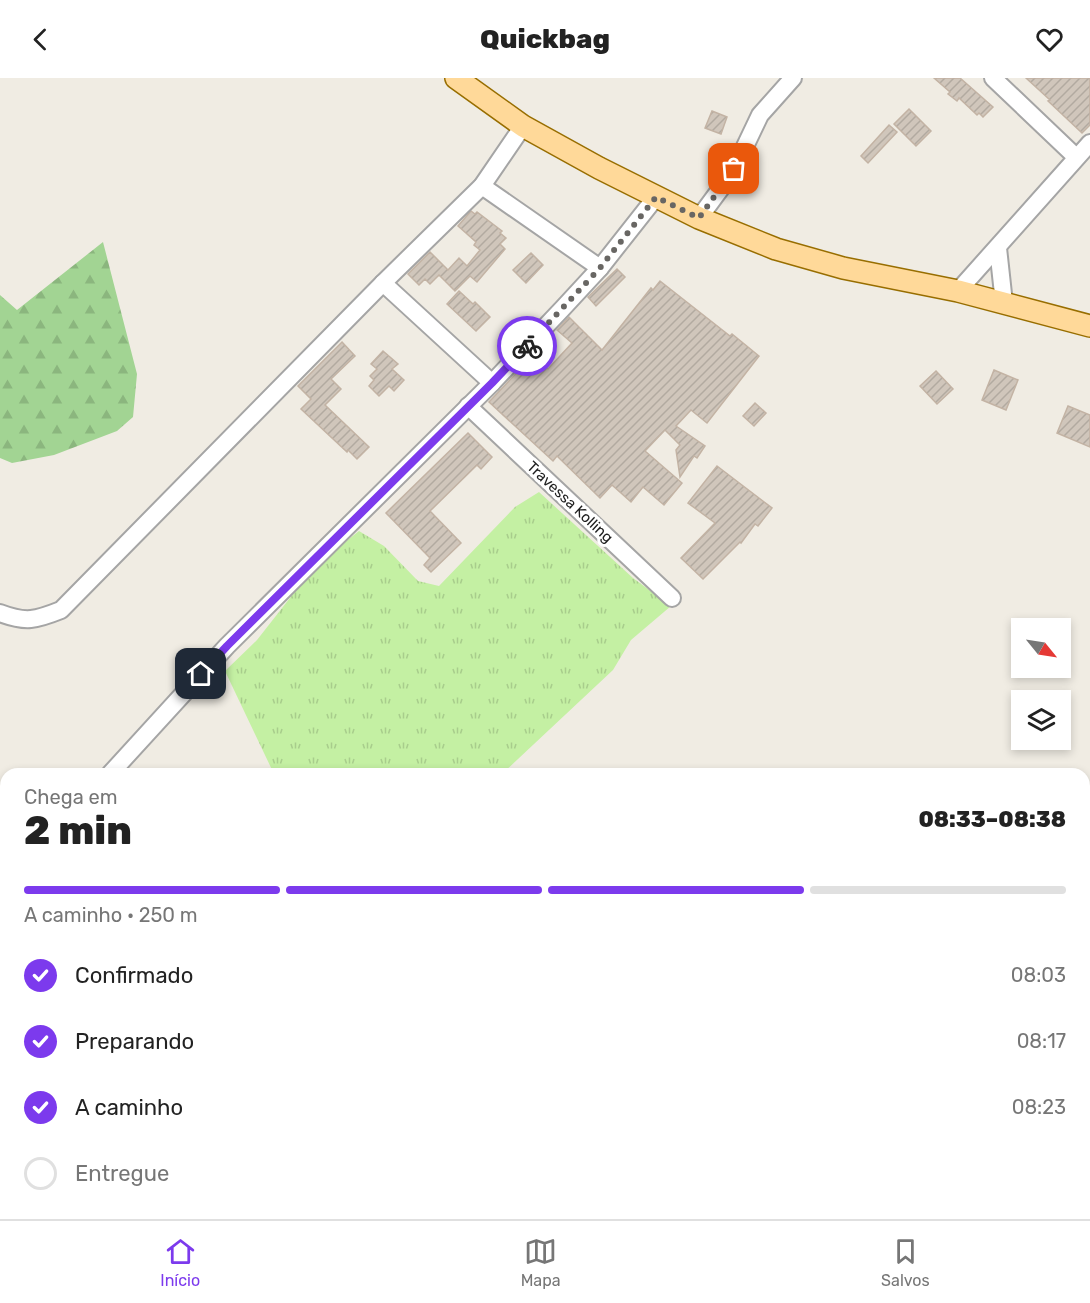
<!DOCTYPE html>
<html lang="pt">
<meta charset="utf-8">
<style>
:root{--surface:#fff;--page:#f2f2f2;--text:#222;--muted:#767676;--line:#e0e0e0;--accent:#7c3aed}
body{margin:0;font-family:Rubik,sans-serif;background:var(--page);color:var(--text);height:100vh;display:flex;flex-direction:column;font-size:22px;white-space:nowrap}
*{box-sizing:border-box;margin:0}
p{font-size:20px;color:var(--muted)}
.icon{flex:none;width:33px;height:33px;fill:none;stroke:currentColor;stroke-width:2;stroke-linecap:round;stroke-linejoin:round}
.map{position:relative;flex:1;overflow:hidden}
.sheet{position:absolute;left:0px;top:690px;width:1090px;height:452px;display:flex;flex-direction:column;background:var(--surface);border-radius:18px 18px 0 0;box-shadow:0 3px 9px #0003}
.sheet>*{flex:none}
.needle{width:39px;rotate:120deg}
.controls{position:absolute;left:1011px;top:540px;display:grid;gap:12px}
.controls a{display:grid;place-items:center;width:60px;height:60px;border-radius:0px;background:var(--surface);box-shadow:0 3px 9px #0003;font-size:30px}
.pin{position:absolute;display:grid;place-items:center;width:51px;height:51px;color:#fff;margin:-26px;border-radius:12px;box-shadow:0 3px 9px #0006}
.courier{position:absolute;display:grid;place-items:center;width:60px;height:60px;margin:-30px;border:4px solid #7c3aed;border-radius:50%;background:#fff;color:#222;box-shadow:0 2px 8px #0007}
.overview em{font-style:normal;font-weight:800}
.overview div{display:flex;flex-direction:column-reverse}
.overview{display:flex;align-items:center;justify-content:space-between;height:102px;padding:0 24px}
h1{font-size:39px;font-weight:800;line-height:45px}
.bar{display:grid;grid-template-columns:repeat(4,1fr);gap:9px 6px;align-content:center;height:72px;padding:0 24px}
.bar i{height:8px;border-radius:4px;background:var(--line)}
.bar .on{background:var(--accent)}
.bar p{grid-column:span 4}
ol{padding:0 24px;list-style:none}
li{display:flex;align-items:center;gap:18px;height:66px}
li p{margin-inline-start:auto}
li .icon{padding:6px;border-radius:50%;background:var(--accent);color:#fff;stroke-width:4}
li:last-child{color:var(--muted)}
li i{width:33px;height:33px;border:3px solid var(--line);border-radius:50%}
header{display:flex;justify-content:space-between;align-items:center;height:78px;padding:0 24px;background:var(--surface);font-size:27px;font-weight:800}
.dock{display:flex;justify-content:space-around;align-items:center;height:84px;border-top:2px solid var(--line);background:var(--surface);font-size:16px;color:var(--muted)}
.dock a{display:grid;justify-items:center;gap:3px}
.dock .on{color:var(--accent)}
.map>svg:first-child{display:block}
.grass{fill:url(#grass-tufts)}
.forest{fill:url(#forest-firs)}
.building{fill:url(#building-hatch);stroke:#c3b3a4;stroke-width:1.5}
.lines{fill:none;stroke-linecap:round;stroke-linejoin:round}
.minor-casing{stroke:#a5a5a5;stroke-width:20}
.major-casing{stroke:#986e00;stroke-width:24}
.minor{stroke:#fff;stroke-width:16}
.major{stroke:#ffd999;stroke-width:21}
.done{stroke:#686663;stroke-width:6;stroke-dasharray:0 10.8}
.route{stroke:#7c3aed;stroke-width:8}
.labels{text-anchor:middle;stroke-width:6;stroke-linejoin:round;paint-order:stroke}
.street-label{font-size:15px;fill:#1e1e1e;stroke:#fff}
</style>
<header><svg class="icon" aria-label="back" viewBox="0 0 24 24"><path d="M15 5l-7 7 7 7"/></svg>Quickbag<svg class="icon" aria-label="heart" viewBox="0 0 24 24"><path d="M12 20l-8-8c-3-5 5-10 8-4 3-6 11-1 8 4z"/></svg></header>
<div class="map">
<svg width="1090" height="1141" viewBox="0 0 1090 1141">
<defs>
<pattern id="grass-tufts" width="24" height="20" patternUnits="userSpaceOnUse" patternTransform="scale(1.5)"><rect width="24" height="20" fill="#c4f0a3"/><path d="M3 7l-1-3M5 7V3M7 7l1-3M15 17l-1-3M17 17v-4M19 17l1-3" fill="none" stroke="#a8cd8c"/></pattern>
<pattern id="forest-firs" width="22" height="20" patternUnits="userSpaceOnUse" patternTransform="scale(1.5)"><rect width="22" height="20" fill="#a2d493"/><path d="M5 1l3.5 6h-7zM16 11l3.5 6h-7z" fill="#8bb67e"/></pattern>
<pattern id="building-hatch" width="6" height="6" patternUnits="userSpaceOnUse" patternTransform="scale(1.5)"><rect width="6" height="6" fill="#d0c6bb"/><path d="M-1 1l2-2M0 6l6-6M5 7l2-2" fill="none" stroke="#b2aaa0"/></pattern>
</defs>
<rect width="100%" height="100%" fill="#f0ece3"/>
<!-- grass -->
<polygon class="grass" points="539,414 633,500 671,528 631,562 613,592 502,696 274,696 225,593 257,562 315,488 359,453 384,468 418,503 439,508 515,429"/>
<!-- forest -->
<polygon class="forest" points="103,164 137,296 133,339 117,353 54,377 12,385 0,380 0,217 17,232"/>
<!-- building -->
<g class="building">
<polygon points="934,0 960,0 993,29 983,39 979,35 977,37 959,20 957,23 948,16 950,14"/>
<polygon points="1026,0 1090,0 1090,47 1082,55 1048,23 1050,22"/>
<polygon points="909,31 931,53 916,68 894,46"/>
<polygon points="712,33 727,39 721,56 705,50"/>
<polygon points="889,47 897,54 868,85 861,78"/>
<polygon points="471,133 475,136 477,134 502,153 500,155 506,160 500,166 505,171 477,204 470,198 455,213 439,197 430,206 425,201 419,207 408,196 430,174 448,192 459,180 467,188 480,172 474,167 476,164 458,148"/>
<polygon points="531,175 543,187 526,205 513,192"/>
<polygon points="617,191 625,199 596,228 588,219"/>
<polygon points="660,203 730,258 732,256 759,278 707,345 691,332 676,348 705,368 697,380 694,378 680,399 676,372 680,367 665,352 645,373 682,405 664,427 643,409 631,424 612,407 600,420 557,378 553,383 489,324 526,285 529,288 537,281 548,291 572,265 557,252 569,239 602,272 651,210 653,212"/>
<polygon points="459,213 473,226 475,224 490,239 476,253 447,226"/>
<polygon points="342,264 355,278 331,301 341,311 325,327 369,369 357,381 348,372 347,374 301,331 311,321 298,308"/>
<polygon points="383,273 398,286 392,291 404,302 394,313 389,308 379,318 369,308 374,302 370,298 377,291 371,286"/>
<polygon points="994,292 1018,302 1006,332 982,322"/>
<polygon points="936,293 953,311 937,326 920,308"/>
<polygon points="755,325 766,335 754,348 743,338"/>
<polygon points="1068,328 1090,337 1090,369 1057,355"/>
<polygon points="468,355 492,379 481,391 477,387 430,433 461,465 431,494 424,487 430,480 386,435"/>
<polygon points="717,388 772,430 758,448 755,446 741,465 740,464 703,501 681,480 715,445 688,425"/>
</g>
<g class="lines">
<defs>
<g id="minor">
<polyline points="993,0 1076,79"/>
<polyline points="482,108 600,190"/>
<polyline points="699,140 727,102 740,79 760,37 793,0"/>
<polyline points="998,170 1004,225"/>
<polyline points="383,205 492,305"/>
<polyline points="958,213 1090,65"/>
<polyline points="468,328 672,520"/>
<path d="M 0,535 C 26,545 36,542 61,532 L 383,205 L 482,108 L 523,48"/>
<polyline points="110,696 227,568 492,305 563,230 600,190 656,119"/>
<polyline points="0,800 6,797"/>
<polyline points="1084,958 1090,952"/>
<polyline points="700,1136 705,1141"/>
<polyline points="894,1141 900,1136"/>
<polyline points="988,1141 993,1136"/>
</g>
<polyline id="major" points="456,0 523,48 599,90 699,140 776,171 843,190 958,213 1090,248"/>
</defs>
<!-- minor casing -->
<use href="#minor" class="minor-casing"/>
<!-- major casing -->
<use href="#major" class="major-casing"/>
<!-- minor -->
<use href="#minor" class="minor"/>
<!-- major -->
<use href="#major" class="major"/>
</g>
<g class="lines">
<!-- done -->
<polyline class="done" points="527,268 600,190 656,119 699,140 734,91"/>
<!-- route -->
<polyline class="route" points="201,596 227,568 492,305 527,268"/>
</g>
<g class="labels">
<!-- street labels -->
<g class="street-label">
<text transform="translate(570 424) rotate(43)" y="5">Travessa Kolling</text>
</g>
</g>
</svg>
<div class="controls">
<a><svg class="needle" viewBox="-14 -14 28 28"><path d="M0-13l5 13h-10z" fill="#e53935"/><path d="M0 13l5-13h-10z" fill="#767676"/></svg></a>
<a><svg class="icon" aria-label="layers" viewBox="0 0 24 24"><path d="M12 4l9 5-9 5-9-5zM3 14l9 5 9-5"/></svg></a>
</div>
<div class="pin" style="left:734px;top:91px;background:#ea580c"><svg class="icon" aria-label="bag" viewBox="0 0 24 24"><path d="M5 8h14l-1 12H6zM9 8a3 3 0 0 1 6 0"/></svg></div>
<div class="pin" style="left:201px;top:596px;background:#1f2937"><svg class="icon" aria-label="home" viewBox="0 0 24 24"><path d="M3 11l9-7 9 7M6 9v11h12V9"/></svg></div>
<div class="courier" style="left:527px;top:268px"><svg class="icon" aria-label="bike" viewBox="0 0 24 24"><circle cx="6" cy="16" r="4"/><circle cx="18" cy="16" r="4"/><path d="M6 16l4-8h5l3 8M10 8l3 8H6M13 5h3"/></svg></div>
<section class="sheet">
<div class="overview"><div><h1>2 min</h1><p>Chega em</p></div><em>08:33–08:38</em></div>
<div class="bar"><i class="on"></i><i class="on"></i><i class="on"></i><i></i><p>A caminho · 250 m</p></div>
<ol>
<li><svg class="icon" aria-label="check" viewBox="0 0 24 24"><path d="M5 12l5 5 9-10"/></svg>Confirmado<p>08:03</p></li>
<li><svg class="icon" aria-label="check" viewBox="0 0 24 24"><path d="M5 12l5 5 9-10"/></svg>Preparando<p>08:17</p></li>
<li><svg class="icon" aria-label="check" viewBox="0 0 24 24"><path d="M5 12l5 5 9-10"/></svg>A caminho<p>08:23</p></li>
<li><i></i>Entregue</li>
</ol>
</section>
</div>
<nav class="dock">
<a class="on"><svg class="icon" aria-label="home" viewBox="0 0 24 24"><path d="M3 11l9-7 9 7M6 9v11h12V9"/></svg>Início</a>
<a><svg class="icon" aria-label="map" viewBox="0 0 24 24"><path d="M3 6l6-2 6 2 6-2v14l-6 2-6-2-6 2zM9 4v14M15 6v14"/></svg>Mapa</a>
<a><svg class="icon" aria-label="saved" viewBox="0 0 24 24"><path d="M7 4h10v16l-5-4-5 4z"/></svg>Salvos</a>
</nav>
